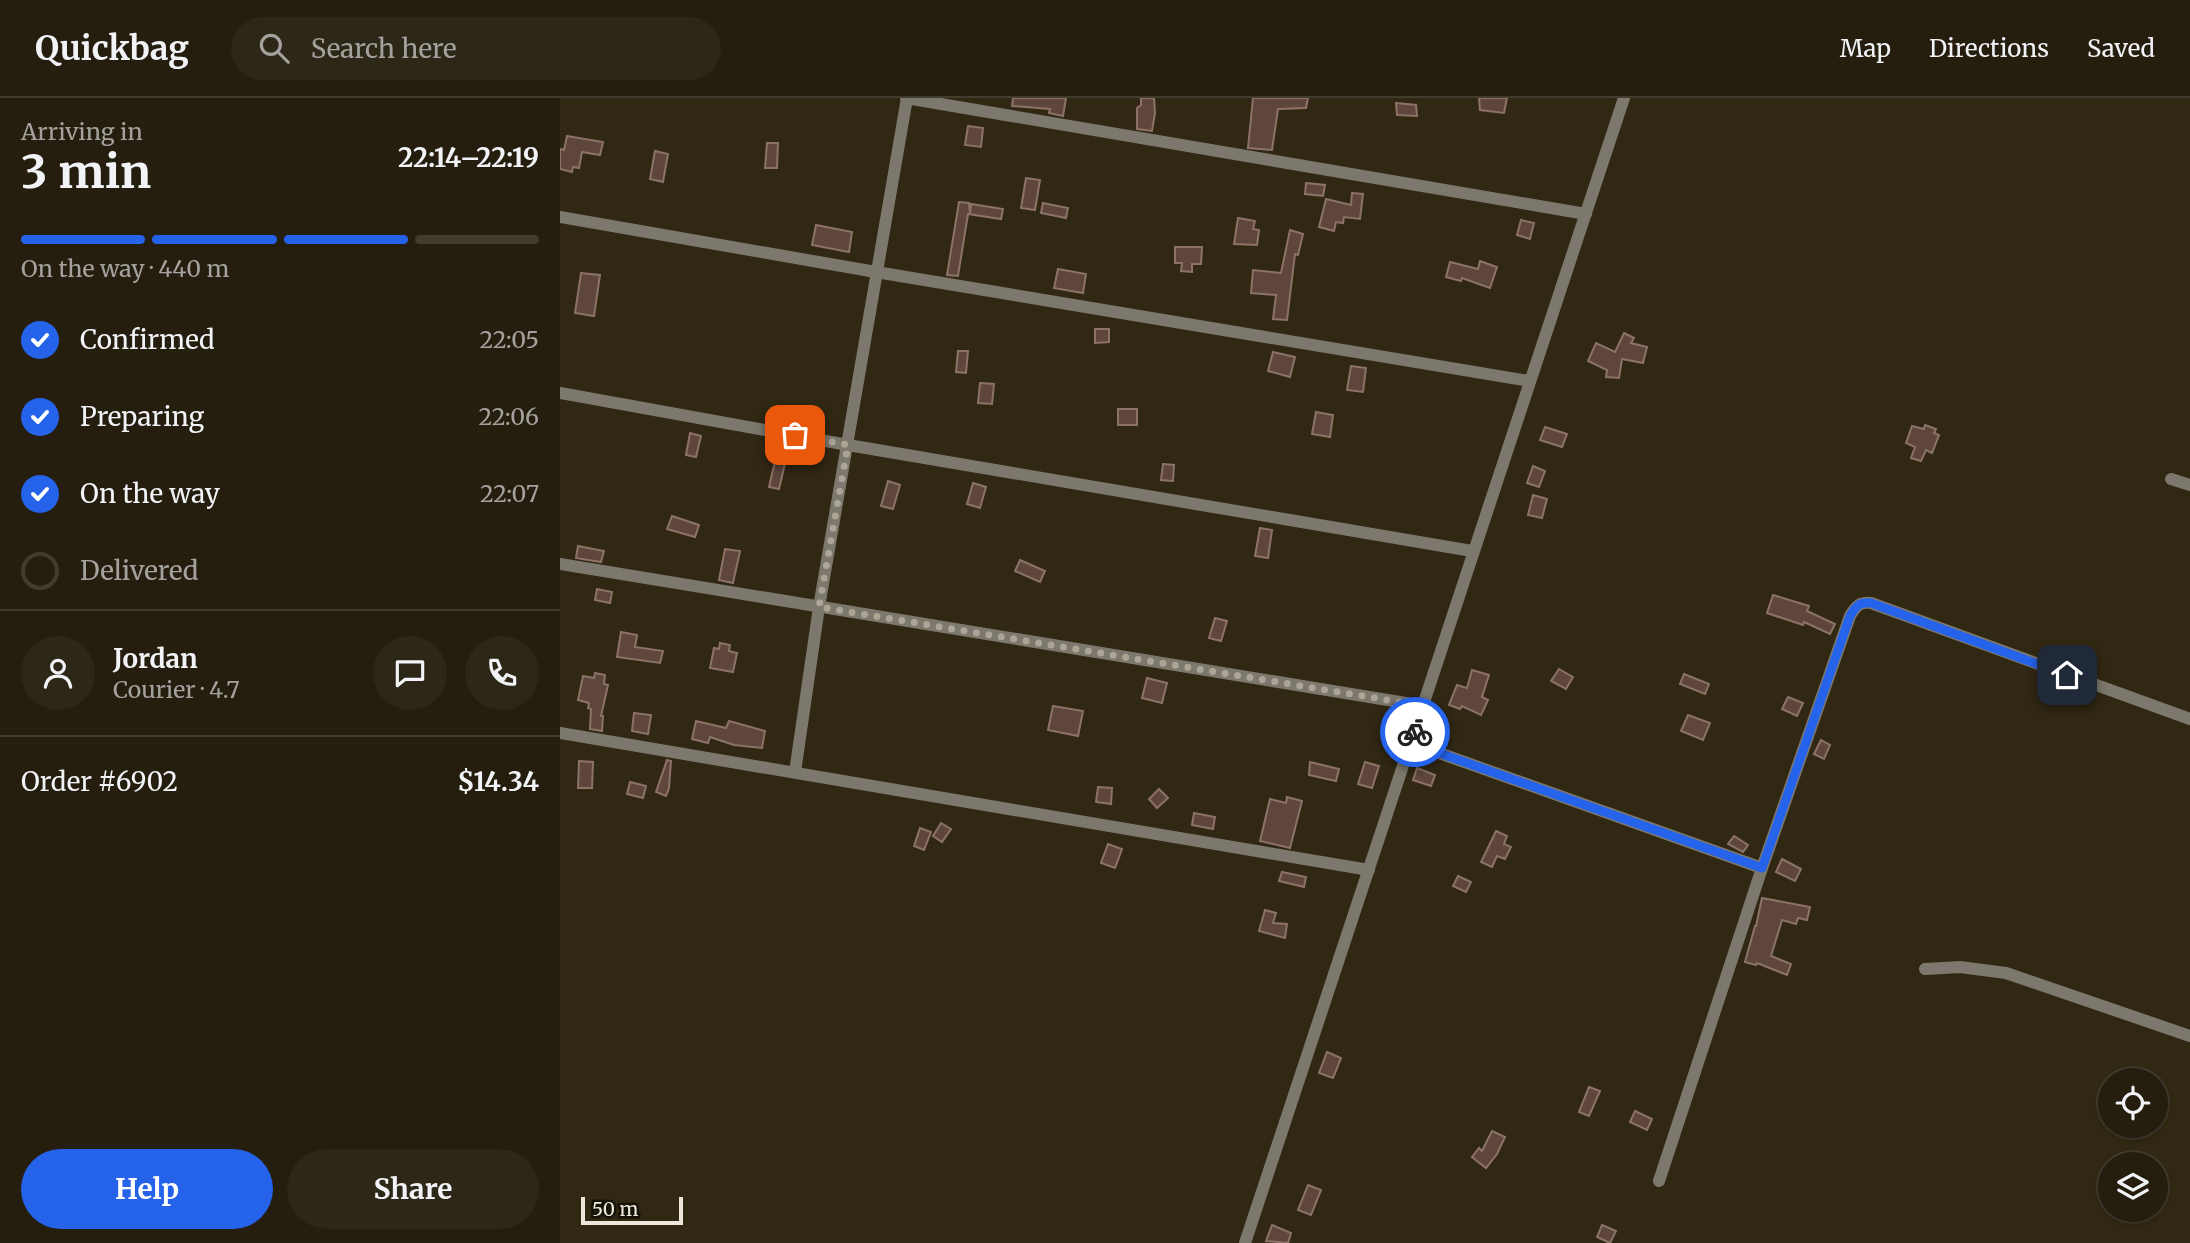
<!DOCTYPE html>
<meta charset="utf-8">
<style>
:root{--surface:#251e0e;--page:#2d2717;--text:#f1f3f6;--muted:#a3a29e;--line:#423c2e;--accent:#2563eb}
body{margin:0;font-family:Merriweather,serif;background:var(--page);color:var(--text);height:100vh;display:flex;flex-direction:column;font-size:26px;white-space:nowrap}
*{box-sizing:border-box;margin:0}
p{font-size:23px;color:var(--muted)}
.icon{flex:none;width:38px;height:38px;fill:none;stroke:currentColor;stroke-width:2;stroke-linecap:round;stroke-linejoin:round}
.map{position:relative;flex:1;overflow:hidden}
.sheet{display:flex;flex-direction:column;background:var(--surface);width:560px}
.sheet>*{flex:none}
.buttons{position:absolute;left:1538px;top:970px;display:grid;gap:14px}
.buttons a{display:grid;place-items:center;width:70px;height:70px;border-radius:50%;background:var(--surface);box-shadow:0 2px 5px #0004,0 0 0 2px var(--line);font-size:35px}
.scale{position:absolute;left:21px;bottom:18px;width:102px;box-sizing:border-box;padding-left:7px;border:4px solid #ede8db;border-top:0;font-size:19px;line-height:24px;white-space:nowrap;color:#ede8db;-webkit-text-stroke:5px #151208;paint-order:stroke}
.pin{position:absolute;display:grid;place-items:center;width:60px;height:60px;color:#fff;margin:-30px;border-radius:14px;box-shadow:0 4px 10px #0006}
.courier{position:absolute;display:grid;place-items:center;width:70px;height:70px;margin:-35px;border:5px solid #2563eb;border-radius:50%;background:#fff;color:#222;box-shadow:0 2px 9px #0007}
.overview em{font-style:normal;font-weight:700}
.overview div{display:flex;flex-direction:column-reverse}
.overview{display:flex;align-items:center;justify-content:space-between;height:119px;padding:0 21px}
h1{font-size:46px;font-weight:700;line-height:52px}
.bar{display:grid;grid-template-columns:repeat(4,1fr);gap:10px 7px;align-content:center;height:84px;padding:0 21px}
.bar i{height:9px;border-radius:5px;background:var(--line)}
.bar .selected{background:var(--accent)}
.bar p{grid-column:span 4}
.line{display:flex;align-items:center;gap:18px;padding:0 21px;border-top:2px solid var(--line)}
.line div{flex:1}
.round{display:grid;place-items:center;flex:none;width:74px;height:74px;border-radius:37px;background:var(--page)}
ol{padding:0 21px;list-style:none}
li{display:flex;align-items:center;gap:21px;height:77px}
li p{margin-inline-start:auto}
li .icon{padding:7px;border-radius:50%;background:var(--accent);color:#fff;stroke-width:4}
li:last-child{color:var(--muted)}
li i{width:38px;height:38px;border:4px solid var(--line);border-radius:50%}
.button{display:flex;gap:14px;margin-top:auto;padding:14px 21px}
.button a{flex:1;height:80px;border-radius:42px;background:var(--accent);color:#fff;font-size:28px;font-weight:700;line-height:80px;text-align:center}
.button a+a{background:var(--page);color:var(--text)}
header{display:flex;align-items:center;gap:42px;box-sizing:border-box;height:98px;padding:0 35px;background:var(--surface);border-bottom:2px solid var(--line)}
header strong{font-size:33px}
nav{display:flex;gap:38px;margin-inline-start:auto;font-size:24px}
.search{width:490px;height:63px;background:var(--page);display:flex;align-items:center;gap:18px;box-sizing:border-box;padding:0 24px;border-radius:38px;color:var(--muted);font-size:26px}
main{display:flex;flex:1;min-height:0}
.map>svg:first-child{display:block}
.building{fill:#5e463c;stroke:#8c7267;stroke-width:2}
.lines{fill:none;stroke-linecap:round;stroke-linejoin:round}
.minor{stroke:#7c786d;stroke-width:12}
.done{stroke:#aba595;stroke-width:7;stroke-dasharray:0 12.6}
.route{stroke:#2563eb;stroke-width:9}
</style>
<header>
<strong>Quickbag</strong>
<div class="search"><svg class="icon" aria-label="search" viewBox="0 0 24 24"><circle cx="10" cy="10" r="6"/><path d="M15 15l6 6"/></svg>Search here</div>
<nav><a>Map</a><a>Directions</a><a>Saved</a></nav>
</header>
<main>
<section class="sheet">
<div class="overview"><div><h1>3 min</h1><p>Arriving in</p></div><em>22:14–22:19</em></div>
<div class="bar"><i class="selected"></i><i class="selected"></i><i class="selected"></i><i></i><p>On the way · 440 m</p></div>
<ol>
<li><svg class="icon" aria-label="check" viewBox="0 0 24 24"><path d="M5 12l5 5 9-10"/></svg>Confirmed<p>22:05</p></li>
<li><svg class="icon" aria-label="check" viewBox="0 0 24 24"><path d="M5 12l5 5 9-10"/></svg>Preparing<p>22:06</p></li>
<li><svg class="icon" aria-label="check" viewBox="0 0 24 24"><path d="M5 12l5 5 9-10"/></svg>On the way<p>22:07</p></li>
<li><i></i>Delivered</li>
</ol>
<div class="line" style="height:126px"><a class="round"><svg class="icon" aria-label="person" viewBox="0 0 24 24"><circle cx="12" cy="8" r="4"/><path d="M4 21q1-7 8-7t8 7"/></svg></a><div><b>Jordan</b><p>Courier · 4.7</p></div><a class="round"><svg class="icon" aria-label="chat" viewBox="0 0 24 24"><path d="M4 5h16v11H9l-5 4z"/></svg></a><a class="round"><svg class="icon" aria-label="phone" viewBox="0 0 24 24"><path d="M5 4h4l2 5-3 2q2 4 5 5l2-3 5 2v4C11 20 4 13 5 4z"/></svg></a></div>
<div class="line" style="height:91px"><div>Order #6902</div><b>$14.34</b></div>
<div class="button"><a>Help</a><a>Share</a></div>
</section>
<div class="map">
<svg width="1630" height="1145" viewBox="0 0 1630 1145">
<rect width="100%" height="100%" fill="#312813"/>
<!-- building -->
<g class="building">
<polygon points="453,0 506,0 503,18 489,15 490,11 452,8"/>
<polygon points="581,0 594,0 595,15 592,33 577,31 577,10 581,7"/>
<polygon points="693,0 748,0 746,10 718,11 712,52 688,50"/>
<polygon points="919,0 947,0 944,15 920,12"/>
<polygon points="836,5 856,7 857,18 837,17"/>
<polygon points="408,28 423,30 421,49 405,47"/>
<polygon points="7,38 43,44 40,57 22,54 19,70 13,69 12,74 0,71 0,51 4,52"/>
<polygon points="207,45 218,45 217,70 205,70"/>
<polygon points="95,53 108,56 103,84 90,81"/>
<polygon points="466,80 480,82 475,112 461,110"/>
<polygon points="746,85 765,87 763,98 745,96"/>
<polygon points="792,95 803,96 800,121 784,119 783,125 776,124 774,133 759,129 766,101 791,107"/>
<polygon points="399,104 409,105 410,116 411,106 443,111 441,121 408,116 398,178 387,177"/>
<polygon points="483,105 508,110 506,120 481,115"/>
<polygon points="678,120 695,123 693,131 699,132 697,147 674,146"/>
<polygon points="961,122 974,125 970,141 957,137"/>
<polygon points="256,127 292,134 289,154 252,147"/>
<polygon points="730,132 743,136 738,157 735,156 727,222 713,221 716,197 691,195 693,172 721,175"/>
<polygon points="615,149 642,149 641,166 632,166 632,174 621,173 622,165 615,165"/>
<polygon points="920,163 937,169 930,190 902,180 901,183 886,179 890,164 918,171"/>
<polygon points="498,171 526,176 523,195 494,190"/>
<polygon points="21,175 40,177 34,218 15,215"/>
<polygon points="535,231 549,231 549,244 535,245"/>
<polygon points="1064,235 1074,240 1071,245 1087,249 1083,265 1062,261 1059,280 1046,279 1047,272 1028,263 1036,245 1055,254"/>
<polygon points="398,253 408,253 406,275 396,274"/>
<polygon points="713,254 735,259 730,279 708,273"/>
<polygon points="791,268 806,270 803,294 787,292"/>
<polygon points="420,285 434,286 432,306 418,305"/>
<rect x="558" y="311" width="19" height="16"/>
<polygon points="756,314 773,317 770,339 752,336"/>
<polygon points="1365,327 1376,331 1374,335 1379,337 1372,355 1366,352 1361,363 1351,360 1355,349 1346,345 1352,328 1364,331"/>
<polygon points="985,329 1007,336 1002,349 980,342"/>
<polygon points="130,335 141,338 136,359 126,357"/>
<polygon points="217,355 227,357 219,391 209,389"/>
<polygon points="603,366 614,367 613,383 601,382"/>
<polygon points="973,368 985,373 979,389 967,385"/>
<polygon points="328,383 340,387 333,411 321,408"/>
<polygon points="413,385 426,389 420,410 407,406"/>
<polygon points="973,397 987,401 982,420 968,417"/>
<polygon points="112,418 139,427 135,439 107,431"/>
<polygon points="700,430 712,432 708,460 695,458"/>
<polygon points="18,448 44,453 41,464 16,460"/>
<polygon points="165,451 180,453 173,485 159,482"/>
<polygon points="460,462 485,473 480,484 455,473"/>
<polygon points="37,491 52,494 50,505 35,502"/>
<polygon points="1213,497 1249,508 1247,513 1275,526 1270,536 1244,524 1243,527 1207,515"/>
<polygon points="655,520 667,523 661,543 649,540"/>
<polygon points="61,534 77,537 75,549 103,553 100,565 57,559"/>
<polygon points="160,545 170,547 169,553 177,555 173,574 150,570 154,550 159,551"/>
<polygon points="999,571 1013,579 1006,591 991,583"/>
<polygon points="912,572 929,577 922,599 928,602 921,617 902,608 900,611 889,607 897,587 907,590"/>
<polygon points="35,575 45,577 44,586 48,587 41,618 43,618 42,633 30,631 31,611 28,610 29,605 18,602 23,578 34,580"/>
<polygon points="1124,576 1149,586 1145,596 1120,586"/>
<polygon points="587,580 607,585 602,605 582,600"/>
<polygon points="1228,599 1243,605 1237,618 1222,611"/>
<polygon points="493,608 523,613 518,638 488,632"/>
<polygon points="74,615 91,617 88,636 72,633"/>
<polygon points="1128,617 1150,625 1143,642 1121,633"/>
<polygon points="136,623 166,630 169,623 205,633 202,650 174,647 150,639 148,645 132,641"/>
<polygon points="1261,642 1270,647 1264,661 1254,656"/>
<polygon points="107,662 111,663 109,690 106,698 96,694"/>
<polygon points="19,663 33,664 32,690 18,690"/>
<polygon points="750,664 779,671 776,683 749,677"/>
<polygon points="805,664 819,668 812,690 798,686"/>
<polygon points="857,670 875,677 871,688 853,682"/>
<polygon points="70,684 86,688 83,700 67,696"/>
<polygon points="538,689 552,690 551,706 536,704"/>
<polygon points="599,691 608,700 597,710 589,701"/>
<polygon points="727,699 742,703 730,750 700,743 710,701 726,705"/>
<polygon points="634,715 655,719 653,731 632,727"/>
<polygon points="381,725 391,731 382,744 373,738"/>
<polygon points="360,730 371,734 364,752 354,748"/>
<polygon points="936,733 947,738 944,746 951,749 945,761 937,758 932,769 921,764"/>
<polygon points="1174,738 1188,747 1183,754 1168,746"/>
<polygon points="548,746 562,751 555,770 541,765"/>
<polygon points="1222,761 1241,771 1235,783 1216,774"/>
<polygon points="722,774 746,779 744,789 719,783"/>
<polygon points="898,778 911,784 906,794 893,788"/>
<polygon points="1202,800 1250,809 1247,822 1238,820 1236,826 1222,822 1211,858 1231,866 1227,877 1197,865 1196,867 1185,864 1195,828 1196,828"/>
<polygon points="705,812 716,815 713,825 727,826 725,840 699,833"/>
<polygon points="767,954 781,960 773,980 759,975"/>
<polygon points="1029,989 1040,993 1029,1018 1019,1014"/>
<polygon points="1075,1013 1092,1021 1087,1032 1070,1024"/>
<polygon points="932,1033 945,1039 937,1056 926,1070 912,1059 919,1050 922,1053"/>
<polygon points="748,1087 761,1092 751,1117 738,1112"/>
<polygon points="712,1127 731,1135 728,1145 706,1143"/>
<polygon points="1042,1127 1056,1133 1050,1145 1037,1139"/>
</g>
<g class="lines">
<!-- minor -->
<g class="minor">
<polyline points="346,0 1026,116"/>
<polyline points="0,119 316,174 969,283"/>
<polyline points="0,295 288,347 912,453"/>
<polyline points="1611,381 1630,387"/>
<polyline points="0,466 864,608"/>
<polyline points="0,635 809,772"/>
<polyline points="851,645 1202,770"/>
<polyline points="235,674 259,509 347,0"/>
<polyline points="1365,871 1400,869 1446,875 1630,938"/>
<path d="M 1099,1083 L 1202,770 L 1290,518 C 1296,508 1299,504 1311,505 L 1630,621"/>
<polyline points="685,1145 1064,0"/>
</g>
</g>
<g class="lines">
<!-- done -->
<polyline class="done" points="235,337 288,347 259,509 864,608 855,634"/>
<!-- route -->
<path class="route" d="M 855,634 L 851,645 L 1202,770 L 1290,518 C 1296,508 1299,504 1311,505 L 1507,577"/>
</g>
</svg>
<div class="buttons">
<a><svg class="icon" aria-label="locate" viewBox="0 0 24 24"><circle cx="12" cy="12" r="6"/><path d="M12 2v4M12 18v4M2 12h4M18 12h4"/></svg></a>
<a><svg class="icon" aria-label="layers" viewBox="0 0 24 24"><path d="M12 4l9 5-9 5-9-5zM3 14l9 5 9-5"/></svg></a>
</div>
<div class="scale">50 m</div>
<div class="pin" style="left:235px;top:337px;background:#ea580c"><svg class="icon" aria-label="bag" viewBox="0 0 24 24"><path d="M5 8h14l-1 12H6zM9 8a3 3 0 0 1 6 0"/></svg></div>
<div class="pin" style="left:1507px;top:577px;background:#1f2937"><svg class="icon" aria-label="home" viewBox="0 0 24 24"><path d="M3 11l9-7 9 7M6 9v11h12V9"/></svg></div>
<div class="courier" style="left:855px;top:634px"><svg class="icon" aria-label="bike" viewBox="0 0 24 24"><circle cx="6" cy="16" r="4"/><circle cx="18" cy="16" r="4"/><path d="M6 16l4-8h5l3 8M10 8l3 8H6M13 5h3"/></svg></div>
</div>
</main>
